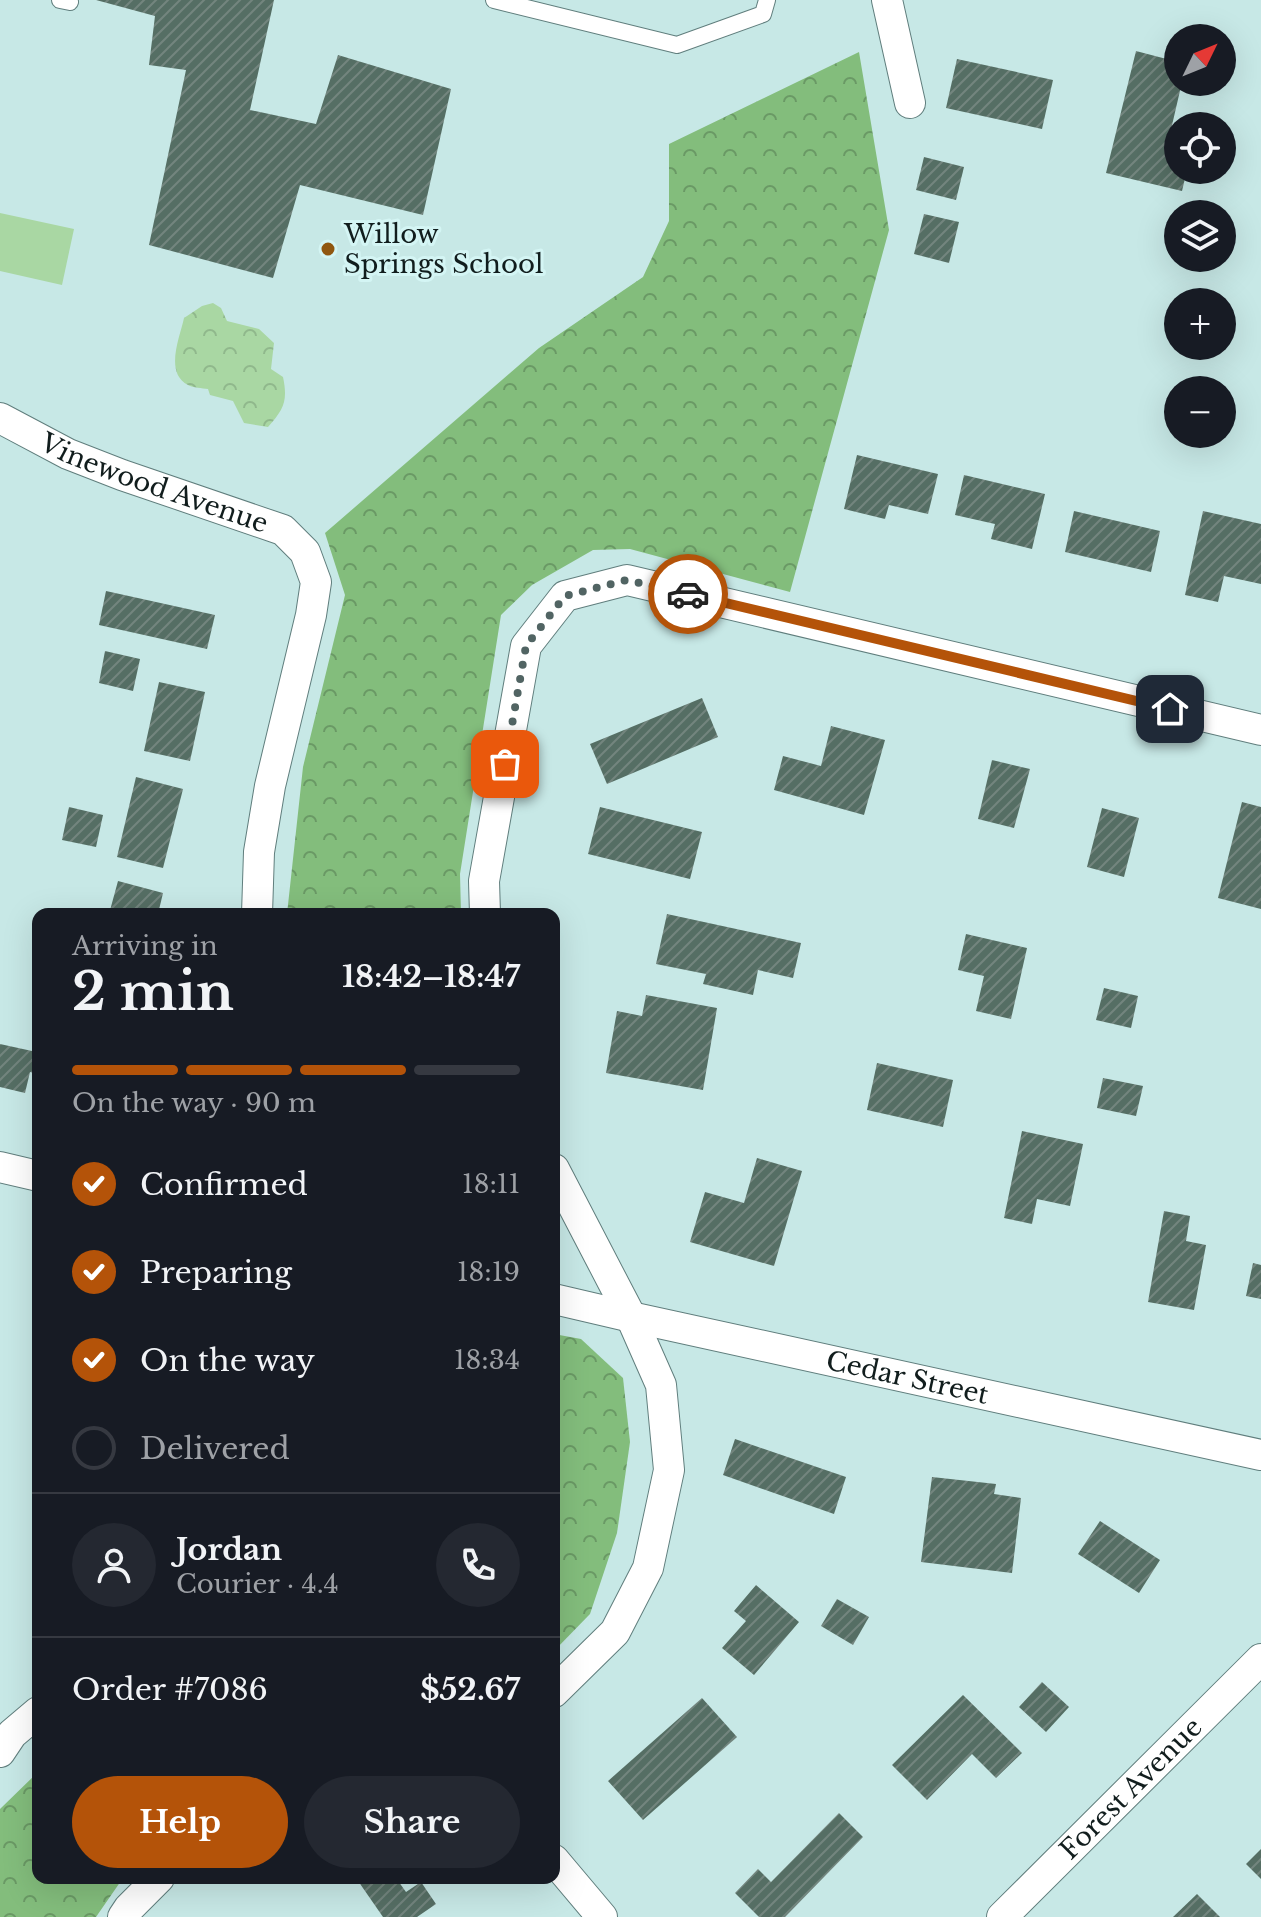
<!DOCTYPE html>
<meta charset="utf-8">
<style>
:root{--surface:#171b24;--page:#242831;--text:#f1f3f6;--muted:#9ea1a6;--line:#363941;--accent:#b45309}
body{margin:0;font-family:"Libre Baskerville",serif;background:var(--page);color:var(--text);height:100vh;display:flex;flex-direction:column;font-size:30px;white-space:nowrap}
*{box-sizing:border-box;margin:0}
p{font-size:26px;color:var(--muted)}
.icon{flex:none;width:44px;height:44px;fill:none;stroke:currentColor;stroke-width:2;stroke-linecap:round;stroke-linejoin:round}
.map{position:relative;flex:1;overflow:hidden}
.sheet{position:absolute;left:32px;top:908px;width:528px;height:976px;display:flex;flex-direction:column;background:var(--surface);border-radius:16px;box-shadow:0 8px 32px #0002}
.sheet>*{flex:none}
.needle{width:52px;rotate:47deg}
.buttons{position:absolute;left:1164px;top:24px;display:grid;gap:16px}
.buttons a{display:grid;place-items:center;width:72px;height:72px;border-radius:50%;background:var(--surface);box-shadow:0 8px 32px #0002;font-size:40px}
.pin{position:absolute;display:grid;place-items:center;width:68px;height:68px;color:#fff;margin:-34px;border-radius:16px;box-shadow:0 4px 12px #0006}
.courier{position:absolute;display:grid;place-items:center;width:80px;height:80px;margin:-40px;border:6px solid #b45309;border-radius:50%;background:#fff;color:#222;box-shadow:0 2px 10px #0007}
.summary em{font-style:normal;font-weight:700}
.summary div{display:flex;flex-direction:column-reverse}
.summary{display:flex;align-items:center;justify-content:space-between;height:136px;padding:0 40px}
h1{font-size:52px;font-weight:700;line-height:60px}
.bar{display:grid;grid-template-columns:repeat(4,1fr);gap:12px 8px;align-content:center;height:96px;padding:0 40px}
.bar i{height:10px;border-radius:6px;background:var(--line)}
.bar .on{background:var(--accent)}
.bar p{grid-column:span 4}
.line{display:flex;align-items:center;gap:20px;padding:0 40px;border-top:2px solid var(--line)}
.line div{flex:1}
.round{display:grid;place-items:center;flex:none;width:84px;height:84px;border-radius:42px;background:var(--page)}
ol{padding:0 40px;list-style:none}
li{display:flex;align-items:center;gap:24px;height:88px}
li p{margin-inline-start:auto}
li .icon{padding:8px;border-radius:50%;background:var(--accent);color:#fff;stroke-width:4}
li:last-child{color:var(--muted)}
li i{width:44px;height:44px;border:4px solid var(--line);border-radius:50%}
.action{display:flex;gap:16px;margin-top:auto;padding:16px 40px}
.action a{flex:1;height:92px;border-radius:48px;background:var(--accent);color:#fff;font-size:32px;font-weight:700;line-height:92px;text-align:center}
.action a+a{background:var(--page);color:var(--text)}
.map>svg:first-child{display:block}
.forest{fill:url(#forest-crowns)}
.park{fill:url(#park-crowns)}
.pitch{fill:#a9d7a3}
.building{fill:url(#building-hatch)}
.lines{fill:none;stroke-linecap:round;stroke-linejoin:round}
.service-casing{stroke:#607e7d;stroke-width:18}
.minor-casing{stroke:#607e7d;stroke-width:32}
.service{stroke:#fff;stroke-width:16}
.minor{stroke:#fff;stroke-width:30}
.done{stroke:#516463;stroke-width:8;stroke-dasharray:0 14.4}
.route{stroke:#b45309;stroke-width:10}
.poi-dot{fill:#905710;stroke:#d4f5f4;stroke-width:3}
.labels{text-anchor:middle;stroke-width:6;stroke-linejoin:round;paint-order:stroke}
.poi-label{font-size:26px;fill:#111d1d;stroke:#d4f5f4;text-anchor:start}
.street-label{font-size:26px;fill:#111d1d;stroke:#d4f5f4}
</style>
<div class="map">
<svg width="1261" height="1917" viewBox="0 0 1261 1917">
<defs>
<pattern id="forest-crowns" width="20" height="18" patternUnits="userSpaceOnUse" patternTransform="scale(2)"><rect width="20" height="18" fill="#83bd7c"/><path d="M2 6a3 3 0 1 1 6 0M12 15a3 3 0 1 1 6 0" fill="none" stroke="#6a9965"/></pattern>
<pattern id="park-crowns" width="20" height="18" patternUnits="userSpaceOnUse" patternTransform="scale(2)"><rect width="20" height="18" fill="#a9d7a3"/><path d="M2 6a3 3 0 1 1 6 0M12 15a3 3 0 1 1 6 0" fill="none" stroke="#90b88c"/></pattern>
<pattern id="building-hatch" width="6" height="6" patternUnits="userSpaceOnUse" patternTransform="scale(2)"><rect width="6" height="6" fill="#556e64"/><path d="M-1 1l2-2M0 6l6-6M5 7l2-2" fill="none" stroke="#73857e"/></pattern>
</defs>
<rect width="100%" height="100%" fill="#c7e8e6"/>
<!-- forest -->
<g class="forest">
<polygon points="859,52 889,230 790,592 630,549 593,550 532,585 501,615 460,874 461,914 287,914 303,767 345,595 325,533 539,348 643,277 669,221 669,144"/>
<polygon points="554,1334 581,1339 623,1378 630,1442 617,1533 590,1614 554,1651"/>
<polygon points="38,1772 38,1878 123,1878 96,1917 0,1917 0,1809"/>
</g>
<!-- park -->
<path class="park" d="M 213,303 L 221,308 L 227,321 L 259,329 L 274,343 L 271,369 L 283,377 C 288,401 284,409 268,427 L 244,423 L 233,401 L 210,395 L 208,389 C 202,388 193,388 188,385 C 164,373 180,337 184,318 L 202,306 Z"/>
<!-- pitch -->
<polygon class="pitch" points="0,213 74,229 62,285 0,271"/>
<!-- building -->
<g class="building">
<polygon points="96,0 274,0 250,110 316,124 338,55 451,89 423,215 300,185 273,278 149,245 186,70 149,65 155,16"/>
<polygon points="1136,51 1178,62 1178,82 1182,82 1170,134 1178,136 1178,170 1187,170 1182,191 1106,173"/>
<polygon points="957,59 1053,80 1042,129 946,108"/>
<polygon points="924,157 964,167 956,200 916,190"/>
<polygon points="924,214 959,222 949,263 914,254"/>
<polygon points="857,455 938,474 928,514 889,505 885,519 844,509"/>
<polygon points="964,475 1045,494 1032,549 991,539 995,524 955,515"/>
<polygon points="1074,511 1160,531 1151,572 1065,552"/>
<polygon points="1203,511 1261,524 1261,584 1224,576 1218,602 1185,595"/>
<polygon points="106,591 215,615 207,649 99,625"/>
<polygon points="105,651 140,659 133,691 99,683"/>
<polygon points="159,682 205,692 190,761 144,751"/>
<polygon points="702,698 718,737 607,784 590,744"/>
<polygon points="831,726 885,740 864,815 774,790 783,756 821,766"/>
<polygon points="992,760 1030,769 1014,828 978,819"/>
<polygon points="136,777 183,789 163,868 117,857"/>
<polygon points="1242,802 1261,807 1261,909 1218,898"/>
<polygon points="69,807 103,815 96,847 62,840"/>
<polygon points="600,807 702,832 690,879 588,854"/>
<polygon points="1102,808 1139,818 1124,877 1087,867"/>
<polygon points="118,881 163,893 158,914 109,914"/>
<polygon points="667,914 801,943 793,978 758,970 753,995 703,984 706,974 656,964"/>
<polygon points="966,934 1027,948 1011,1019 976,1011 984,976 958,970"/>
<polygon points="1104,988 1138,996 1131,1028 1096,1020"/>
<polygon points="646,995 717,1008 703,1090 606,1073 617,1011 642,1016"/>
<polygon points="37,1030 38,1074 30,1072 25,1093 0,1087 0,1044 32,1051"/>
<polygon points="877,1063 953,1080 943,1127 867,1110"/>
<polygon points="1103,1078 1143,1086 1136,1116 1097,1108"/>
<polygon points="1022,1131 1083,1144 1070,1206 1037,1199 1032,1224 1004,1218"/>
<polygon points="757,1158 802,1171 774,1266 690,1242 705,1192 744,1203"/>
<polygon points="1164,1211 1190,1216 1186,1241 1206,1245 1194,1310 1148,1302"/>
<polygon points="1253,1263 1261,1265 1261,1299 1246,1296"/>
<polygon points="735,1439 846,1477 834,1514 723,1475"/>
<polygon points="932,1477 996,1484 994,1494 1021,1498 1012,1573 921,1562"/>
<polygon points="1100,1521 1160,1560 1139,1593 1078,1554"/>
<polygon points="756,1585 799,1622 754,1675 722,1648 746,1621 734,1611"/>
<polygon points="837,1599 869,1617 853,1645 821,1626"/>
<polygon points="1042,1682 1069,1707 1046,1732 1019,1707"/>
<polygon points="963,1695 1022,1753 996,1778 972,1754 927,1800 892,1765"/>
<polygon points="702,1698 737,1737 643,1820 608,1781"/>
<polygon points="839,1813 863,1837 785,1917 759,1917 735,1893 758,1869 771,1882"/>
<polygon points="1261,1849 1261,1879 1246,1864"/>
<polygon points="356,1878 396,1878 406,1892 421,1882 436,1904 417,1917 383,1917"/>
<polygon points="1197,1894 1220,1917 1173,1917"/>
</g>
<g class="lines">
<defs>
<g id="service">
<polyline points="60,0 70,2"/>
<polyline points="494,0 677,45 763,14 767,0"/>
</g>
<g id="minor">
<polyline points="887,0 910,103"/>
<path id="s1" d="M 0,418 L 68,454 L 122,475 L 283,530 L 305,552 L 316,582 L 311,615 L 270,786 L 259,852 L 257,914"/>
<polyline points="485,914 484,881 526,646 565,596 627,580 1261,730"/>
<polyline points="0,1167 38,1176"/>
<polyline points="554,1169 631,1317 661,1385 669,1470 648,1568 615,1632 554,1692"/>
<path id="s2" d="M 554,1299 L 631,1317 L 1261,1455"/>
<polyline points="0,1752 12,1734 38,1712"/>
<polyline points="554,1860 602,1917"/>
<polyline points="123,1917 129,1908 159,1878"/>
<path id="s3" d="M 1002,1917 L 1261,1659"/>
</g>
</defs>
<!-- service casing -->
<use href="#service" class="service-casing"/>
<!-- minor casing -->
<use href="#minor" class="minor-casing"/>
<!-- service -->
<use href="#service" class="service"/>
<!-- minor -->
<use href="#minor" class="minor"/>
</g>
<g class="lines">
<!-- done -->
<polyline class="done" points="505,764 526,646 565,596 627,580 688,594"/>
<!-- route -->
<polyline class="route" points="688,594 1170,709"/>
</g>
<!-- markers -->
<circle class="poi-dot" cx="328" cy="249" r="8"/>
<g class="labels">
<!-- poi labels -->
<g class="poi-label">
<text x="344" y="243">Willow<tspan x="344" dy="30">Springs School</tspan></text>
</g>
<!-- street labels -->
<g class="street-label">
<text dy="9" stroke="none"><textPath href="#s1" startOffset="168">Vinewood Avenue</textPath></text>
<text dy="9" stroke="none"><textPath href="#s2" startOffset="362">Cedar Street</textPath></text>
<text dy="9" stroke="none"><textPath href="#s3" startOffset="182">Forest Avenue</textPath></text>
</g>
</g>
</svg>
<div class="buttons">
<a><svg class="needle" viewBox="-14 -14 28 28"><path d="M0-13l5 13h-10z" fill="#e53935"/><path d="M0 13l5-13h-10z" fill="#9ea1a6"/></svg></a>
<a><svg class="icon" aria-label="locate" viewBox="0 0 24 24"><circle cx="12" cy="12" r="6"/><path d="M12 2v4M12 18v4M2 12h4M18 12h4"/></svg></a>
<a><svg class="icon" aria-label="layers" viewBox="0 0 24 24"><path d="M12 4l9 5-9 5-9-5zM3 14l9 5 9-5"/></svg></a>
<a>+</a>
<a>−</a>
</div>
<div class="pin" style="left:505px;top:764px;background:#ea580c"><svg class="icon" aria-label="bag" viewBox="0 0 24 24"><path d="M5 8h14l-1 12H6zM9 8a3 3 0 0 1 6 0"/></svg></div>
<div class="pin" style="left:1170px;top:709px;background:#1f2937"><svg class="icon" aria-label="home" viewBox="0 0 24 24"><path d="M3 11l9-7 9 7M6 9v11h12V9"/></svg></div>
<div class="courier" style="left:688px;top:594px"><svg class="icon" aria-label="car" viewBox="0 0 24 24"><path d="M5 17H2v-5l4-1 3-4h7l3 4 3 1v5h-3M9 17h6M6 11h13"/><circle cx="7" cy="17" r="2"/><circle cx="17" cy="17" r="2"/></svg></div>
<section class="sheet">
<div class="summary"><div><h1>2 min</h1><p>Arriving in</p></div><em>18:42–18:47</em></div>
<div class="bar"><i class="on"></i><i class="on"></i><i class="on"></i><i></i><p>On the way · 90 m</p></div>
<ol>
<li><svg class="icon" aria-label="check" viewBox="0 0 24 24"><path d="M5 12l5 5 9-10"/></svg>Confirmed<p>18:11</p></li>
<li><svg class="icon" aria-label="check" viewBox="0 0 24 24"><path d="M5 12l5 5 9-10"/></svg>Preparing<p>18:19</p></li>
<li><svg class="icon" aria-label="check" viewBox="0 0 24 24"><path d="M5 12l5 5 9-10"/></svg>On the way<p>18:34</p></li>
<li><i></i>Delivered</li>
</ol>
<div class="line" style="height:144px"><a class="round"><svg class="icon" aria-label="person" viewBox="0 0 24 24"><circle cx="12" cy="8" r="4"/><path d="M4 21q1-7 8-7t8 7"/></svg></a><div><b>Jordan</b><p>Courier · 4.4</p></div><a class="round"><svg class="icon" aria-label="phone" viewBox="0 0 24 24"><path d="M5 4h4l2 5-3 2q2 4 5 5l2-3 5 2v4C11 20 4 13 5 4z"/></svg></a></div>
<div class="line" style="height:104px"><div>Order #7086</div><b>$52.67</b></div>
<div class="action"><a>Help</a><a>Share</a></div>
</section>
</div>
